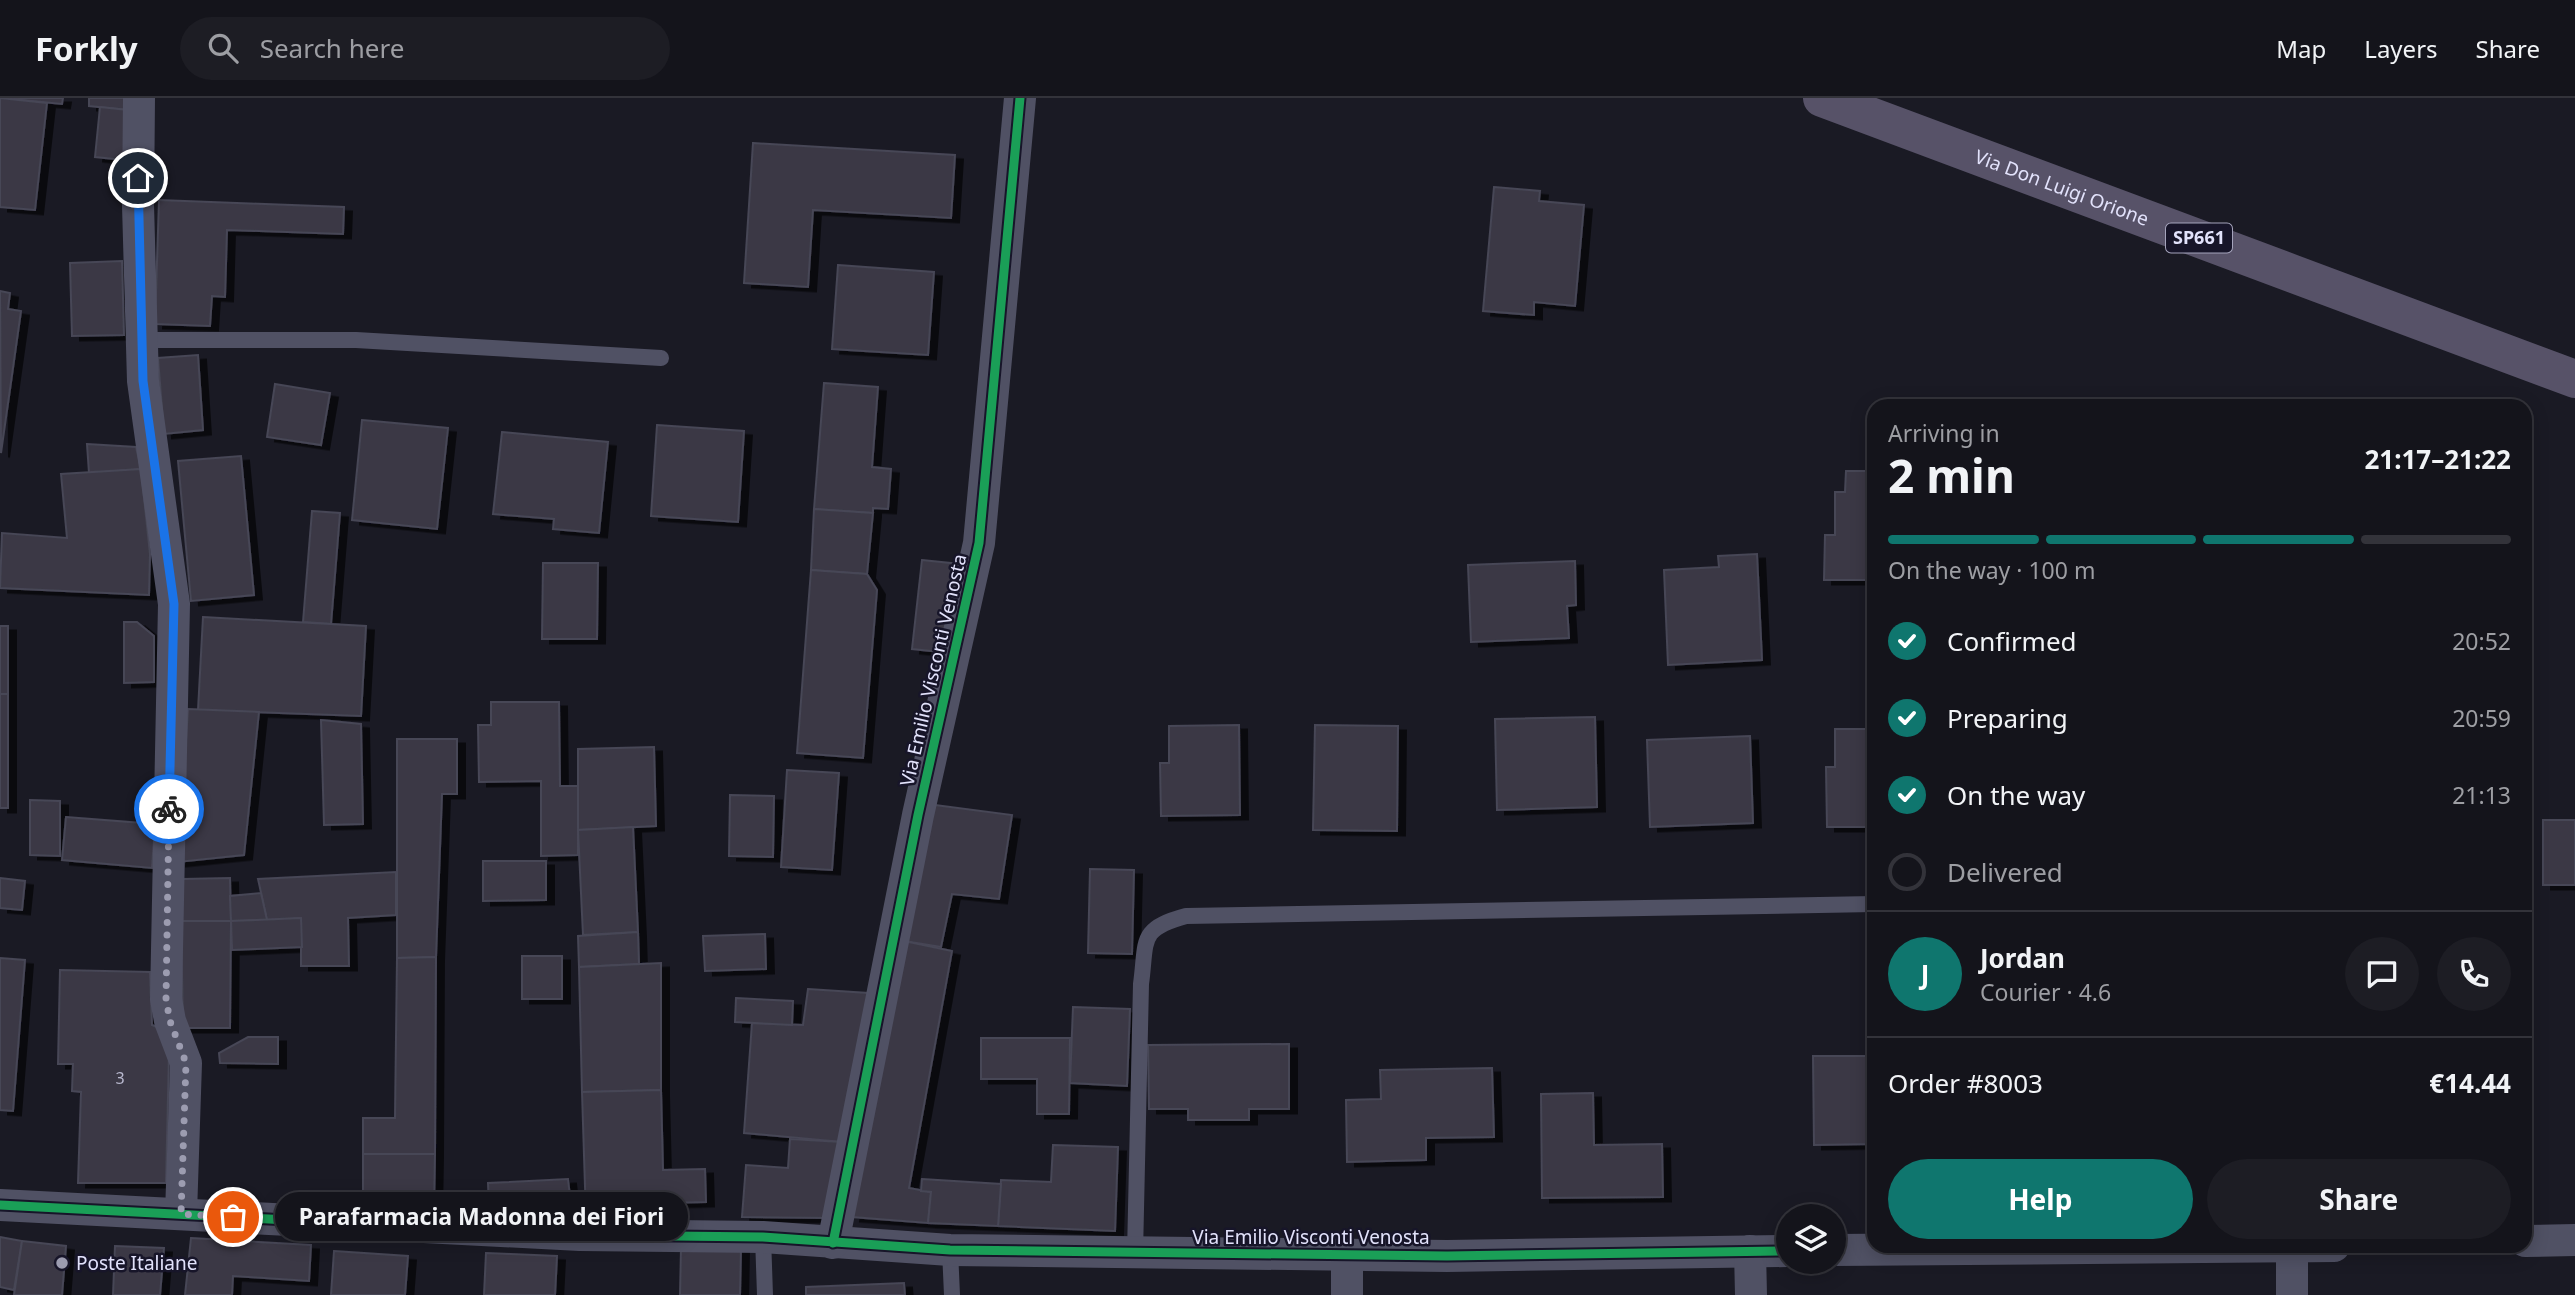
<!DOCTYPE html>
<meta charset="utf-8">
<style>
:root{--surface:#14141b;--page:#1d1d24;--text:#f1f3f6;--muted:#9d9ea3;--line:#33333a;--accent:#0f766e}
body{margin:0;font-family:"Noto Sans",sans-serif;background:var(--page);color:var(--text);height:100vh;display:flex;flex-direction:column;font-size:26px;white-space:nowrap}
*{box-sizing:border-box;margin:0}
p{font-size:23px;color:var(--muted)}
.icon{flex:none;width:38px;height:38px;fill:none;stroke:currentColor;stroke-width:2;stroke-linecap:round;stroke-linejoin:round}
.map{position:relative;flex:1;overflow:hidden}
.side{position:absolute;left:1867px;top:301px;width:665px;height:854px;display:flex;flex-direction:column;background:var(--surface);border-radius:21px;box-shadow:0 4px 18px #0003,0 0 0 2px var(--line)}
.side>*{flex:none}
.tools{position:absolute;left:1776px;top:1106px;display:grid;gap:14px}
.tools a{display:grid;place-items:center;width:70px;height:70px;border-radius:50%;background:var(--surface);box-shadow:0 4px 18px #0003,0 0 0 2px var(--line);font-size:35px}
.pin{position:absolute;display:grid;place-items:center;width:60px;height:60px;color:#fff;margin:-30px;border:4px solid #fff;border-radius:50%;box-shadow:0 2px 7px #0007}
.courier{position:absolute;display:grid;place-items:center;width:70px;height:70px;margin:-35px;border:5px solid #1a73e8;border-radius:50%;background:#fff;color:#222;box-shadow:0 2px 9px #0007}
.bubble{position:absolute;height:49px;border-radius:24px;background:var(--surface);box-shadow:0 4px 18px #0003,0 0 0 2px var(--line);font-size:23px;font-weight:700;line-height:49px;text-align:center}
.headline em{font-style:normal;font-weight:700}
.headline div{display:flex;flex-direction:column-reverse}
.headline{display:flex;align-items:center;justify-content:space-between;height:119px;padding:0 21px}
h1{font-size:46px;font-weight:700;line-height:52px}
.bar{display:grid;grid-template-columns:repeat(4,1fr);gap:10px 7px;align-content:center;height:84px;padding:0 21px}
.bar i{height:9px;border-radius:5px;background:var(--line)}
.bar .on{background:var(--accent)}
.bar p{grid-column:span 4}
.line{display:flex;align-items:center;gap:18px;padding:0 21px;border-top:2px solid var(--line)}
.line div{flex:1}
.round{display:grid;place-items:center;flex:none;width:74px;height:74px;border-radius:37px;background:var(--page)}
ol{padding:0 21px;list-style:none}
li{display:flex;align-items:center;gap:21px;height:77px}
li p{margin-inline-start:auto}
li .icon{padding:7px;border-radius:50%;background:var(--accent);color:#fff;stroke-width:4}
li:last-child{color:var(--muted)}
li i{width:38px;height:38px;border:4px solid var(--line);border-radius:50%}
.primary-button{display:flex;gap:14px;margin-top:auto;padding:14px 21px}
.primary-button a{flex:1;height:80px;border-radius:42px;background:var(--accent);color:#fff;font-size:28px;font-weight:700;line-height:80px;text-align:center}
.primary-button a+a{background:var(--page);color:var(--text)}
header{display:flex;align-items:center;gap:42px;box-sizing:border-box;height:98px;padding:0 35px;background:var(--surface);border-bottom:2px solid var(--line)}
header strong{font-size:33px}
nav{display:flex;gap:38px;margin-inline-start:auto;font-size:24px}
.search{width:490px;height:63px;background:var(--page);display:flex;align-items:center;gap:18px;box-sizing:border-box;padding:0 24px;border-radius:38px;color:var(--muted);font-size:26px}
.map>svg:first-child{display:block}
.building{fill:#3a3945;stroke:#474656;stroke-width:2;filter:url(#shadow)}
.lines{fill:none;stroke-linecap:round;stroke-linejoin:round}
.service{stroke:#505164;stroke-width:16}
.minor{stroke:#505164;stroke-width:32}
.primary{stroke:#575268;stroke-width:38}
.cycleway-casing{stroke:#171529;stroke-width:13}
.cycleway{stroke:#1a9f57;stroke-width:9}
.done{stroke:#9c9cb0;stroke-width:7;stroke-dasharray:0 12.6}
.route{stroke:#1a73e8;stroke-width:9}
.poi-dot{fill:#9c9cb0;stroke:#171529;stroke-width:2.5}
.labels{text-anchor:middle;stroke-width:5;stroke-linejoin:round;paint-order:stroke}
.number-label{font-size:16px;fill:#b8b8ce}
.shield{fill:#171529;stroke:#a5a4bc;stroke-width:2}
.shield-label{font-size:18px;font-weight:bold;fill:#e2e2fb}
.street-label{font-size:19px;fill:#e2e2fb;stroke:#171529}
.poi-label{font-size:19px;fill:#e2e2fb;stroke:#171529;text-anchor:start}
</style>
<header>
<strong>Forkly</strong>
<div class="search"><svg class="icon" aria-label="search" viewBox="0 0 24 24"><circle cx="10" cy="10" r="6"/><path d="M15 15l6 6"/></svg>Search here</div>
<nav><a>Map</a><a>Layers</a><a>Share</a></nav>
</header>
<div class="map">
<svg width="2575" height="1197" viewBox="0 0 2575 1197">
<defs>
<filter id="shadow"><feDropShadow dx="8" dy="4.5" stdDeviation="0" flood-color="#0009"/></filter>
</defs>
<rect width="100%" height="100%" fill="#1a1a24"/>
<!-- building -->
<g class="building">
<polygon points="0,0 63,0 62,6"/>
<polygon points="0,0 47,5 35,112 0,109"/>
<polygon points="89,0 130,0 128,12 89,8"/>
<polygon points="100,9 128,12 124,62 95,59"/>
<polygon points="753,45 955,57 951,120 813,112 808,189 744,185"/>
<polygon points="1494,89 1540,93 1539,103 1584,107 1575,208 1534,204 1534,217 1483,213"/>
<polygon points="159,102 344,109 343,136 227,132 225,199 212,198 210,228 155,226"/>
<polygon points="122,163 124,237 72,238 70,165"/>
<polygon points="838,167 934,174 928,257 832,251"/>
<polygon points="0,193 10,195 8,211 21,213 1,355"/>
<polygon points="198,257 203,332 164,336 158,260"/>
<polygon points="824,285 878,289 872,369 891,371 888,411 873,410 873,415 814,411"/>
<polygon points="275,286 330,295 321,347 267,339"/>
<polygon points="362,322 448,330 437,431 352,422"/>
<polygon points="657,327 744,333 738,424 651,418"/>
<polygon points="502,334 608,344 599,435 553,431 554,421 493,416"/>
<polygon points="87,346 136,349 141,371 89,375"/>
<polygon points="241,358 254,497 191,503 178,363"/>
<polygon points="141,371 150,456 149,497 0,490 2,435 67,440 61,376"/>
<polygon points="1846,373 1874,373 1874,482 1824,482 1825,437 1835,437 1835,394 1845,394"/>
<polygon points="814,411 873,415 867,476 811,472"/>
<polygon points="312,413 340,415 331,526 303,524"/>
<polygon points="1757,456 1762,562 1668,567 1664,472 1719,469 1718,458"/>
<polygon points="922,462 960,466 950,555 912,551"/>
<polygon points="1575,463 1576,507 1567,508 1569,540 1471,544 1468,467"/>
<polygon points="543,465 598,465 597,541 542,541"/>
<polygon points="811,472 867,476 877,492 863,660 797,655"/>
<polygon points="203,519 366,528 361,618 198,612"/>
<polygon points="124,524 137,524 154,538 154,584 124,585"/>
<rect x="0" y="528" width="8" height="68"/>
<rect x="0" y="596" width="8" height="114"/>
<polygon points="491,604 559,604 560,688 578,688 578,757 541,758 541,683 479,684 478,627 491,627"/>
<polygon points="188,611 259,614 244,757 178,764"/>
<polygon points="1595,619 1597,709 1497,712 1495,621"/>
<polygon points="321,622 361,626 363,726 324,727"/>
<polygon points="1239,627 1240,717 1161,718 1160,665 1169,665 1169,628"/>
<polygon points="1315,627 1398,628 1397,733 1313,732"/>
<polygon points="1835,631 1874,631 1874,729 1827,729 1826,669 1835,669"/>
<polygon points="1750,638 1753,725 1650,729 1647,642"/>
<polygon points="397,641 457,641 457,696 442,696 436,859 397,860"/>
<polygon points="654,649 656,728 578,732 578,651"/>
<polygon points="787,672 839,675 832,772 781,769"/>
<polygon points="730,697 774,698 773,759 729,758"/>
<polygon points="30,702 60,703 60,758 30,757"/>
<polygon points="935,707 1012,717 999,801 952,796 941,849 904,843"/>
<polygon points="66,719 155,726 152,770 62,762"/>
<rect x="2543" y="722" width="32" height="65"/>
<polygon points="633,729 638,834 583,837 578,732"/>
<polygon points="483,763 546,763 546,802 483,803"/>
<polygon points="1090,771 1134,772 1132,856 1088,855"/>
<polygon points="396,774 396,817 348,820 349,868 301,868 301,820 267,822 258,781"/>
<polygon points="0,780 25,783 22,812 0,810"/>
<polygon points="230,780 231,823 181,823 183,781"/>
<polygon points="261,795 267,822 231,823 230,798"/>
<polygon points="301,820 302,849 232,852 231,823"/>
<polygon points="181,823 231,823 230,930 183,930"/>
<polygon points="638,834 639,866 579,869 578,838"/>
<polygon points="765,836 766,871 705,873 703,838"/>
<polygon points="904,843 952,853 909,1090 931,1094 928,1125 852,1119"/>
<rect x="522" y="858" width="40" height="43"/>
<polygon points="436,859 435,1056 363,1056 363,1020 395,1020 397,860"/>
<polygon points="0,860 25,862 13,1013 0,1012"/>
<polygon points="661,865 661,992 582,994 579,869"/>
<polygon points="60,872 150,874 152,927 162,931 169,956 166,1085 78,1085 81,994 72,993 73,966 58,966"/>
<polygon points="808,891 868,895 842,1044 744,1035 752,925 803,927"/>
<polygon points="736,900 793,903 792,927 735,924"/>
<polygon points="1073,909 1130,911 1127,988 1070,985"/>
<polygon points="248,939 278,939 278,966 220,965 219,955"/>
<polygon points="981,940 1070,940 1069,1016 1037,1016 1037,981 981,981"/>
<polygon points="1289,946 1289,1011 1249,1011 1249,1022 1188,1022 1188,1011 1149,1011 1148,947"/>
<polygon points="1813,958 1874,958 1874,1046 1814,1047"/>
<polygon points="1492,970 1494,1039 1426,1040 1426,1062 1347,1064 1346,1002 1381,1001 1380,972"/>
<polygon points="661,992 663,1072 705,1071 706,1104 665,1105 665,1120 586,1120 582,994"/>
<polygon points="1593,995 1594,1047 1662,1046 1663,1099 1542,1100 1541,996"/>
<polygon points="790,1041 842,1044 829,1120 742,1119 746,1067 788,1070"/>
<polygon points="1053,1047 1118,1049 1115,1133 998,1128 1001,1082 1051,1084"/>
<polygon points="363,1056 435,1056 434,1111 363,1110"/>
<polygon points="568,1081 572,1116 489,1112 488,1085"/>
<polygon points="922,1081 1001,1086 998,1128 928,1125 931,1094 921,1093"/>
<polygon points="0,1139 22,1143 14,1192 0,1189"/>
<polygon points="191,1140 311,1147 309,1183 233,1178 232,1197 185,1197"/>
<polygon points="22,1143 66,1148 62,1197 14,1197"/>
<polygon points="115,1148 164,1150 160,1197 113,1197"/>
<polygon points="681,1150 741,1150 740,1197 680,1197"/>
<polygon points="334,1153 408,1158 405,1197 331,1197"/>
<polygon points="486,1155 557,1158 555,1197 484,1197"/>
<polygon points="904,1185 905,1197 806,1197 806,1189"/>
</g>
<g class="lines">
<!-- service -->
<g class="service">
<polyline points="142,242 356,242 661,260"/>
<polyline points="763,1139 765,1197"/>
<polyline points="950,1152 952,1197"/>
<path d="M 1135,1156 L 1141,886 C 1147,842 1138,831 1186,818 L 1874,806"/>
</g>
<!-- minor -->
<g class="minor">
<polyline points="139,0 138,107 143,283 174,506 166,901 170,923 186,965 181,1116"/>
<polyline points="0,1107 580,1137 763,1139 950,1152 1447,1158 1788,1153"/>
<polyline points="2525,1143 2575,1142"/>
<polyline points="833,1145 918,717 979,445 1020,0"/>
<polyline points="1834,1152 2334,1148"/>
<polyline points="1750,1153 1751,1197"/>
<polyline points="1347,1197 1347,1157"/>
<polyline points="2292,1197 2292,1149"/>
</g>
<!-- primary -->
<path class="primary" id="s1" d="M 1822,0 L 2575,281"/>
<defs>
<g id="cycleway">
<polyline points="0,1107 580,1137 763,1139 950,1152 1447,1158 1788,1153"/>
<polyline points="833,1145 918,717 979,445 1020,0"/>
</g>
</defs>
<!-- cycleway casing -->
<use href="#cycleway" class="cycleway-casing"/>
<!-- cycleway -->
<use href="#cycleway" class="cycleway"/>
</g>
<g class="lines">
<!-- done -->
<polyline class="done" points="169,711 166,901 170,923 186,965 181,1116 233,1119"/>
<!-- route -->
<polyline class="route" points="138,80 143,283 174,506 169,711"/>
</g>
<!-- markers -->
<circle class="poi-dot" cx="62" cy="1165" r="7"/>
<g class="labels">
<!-- number labels -->
<g class="number-label">
<text x="120" y="986">3</text>
</g>
<!-- shield labels -->
<rect class="shield" x="2166" y="125.5" width="66" height="29" rx="5"/>
<g class="shield-label">
<text x="2199" y="146">SP661</text>
</g>
<!-- street labels -->
<g class="street-label">
<text dy="7" stroke="none"><textPath href="#s1" startOffset="256">Via Don Luigi Orione</textPath></text>
<text transform="translate(933 572) rotate(-77)" y="7">Via Emilio Visconti Venosta</text>
<text x="1311" y="1146">Via Emilio Visconti Venosta</text>
</g>
<!-- poi labels -->
<g class="poi-label">
<text x="76" y="1172">Poste Italiane</text>
</g>
</g>
</svg>
<div class="tools">
<a><svg class="icon" aria-label="layers" viewBox="0 0 24 24"><path d="M12 4l9 5-9 5-9-5zM3 14l9 5 9-5"/></svg></a>
</div>
<div class="pin" style="left:233px;top:1119px;background:#ea580c"><svg class="icon" aria-label="bag" viewBox="0 0 24 24"><path d="M5 8h14l-1 12H6zM9 8a3 3 0 0 1 6 0"/></svg></div>
<div class="pin" style="left:138px;top:80px;background:#1f2937"><svg class="icon" aria-label="home" viewBox="0 0 24 24"><path d="M3 11l9-7 9 7M6 9v11h12V9"/></svg></div>
<div class="courier" style="left:169px;top:711px"><svg class="icon" aria-label="bike" viewBox="0 0 24 24"><circle cx="6" cy="16" r="4"/><circle cx="18" cy="16" r="4"/><path d="M6 16l4-8h5l3 8M10 8l3 8H6M13 5h3"/></svg></div>
<div class="bubble" style="left:275px;top:1094px;width:413px">Parafarmacia Madonna dei Fiori</div>
<section class="side">
<div class="headline"><div><h1>2 min</h1><p>Arriving in</p></div><em>21:17–21:22</em></div>
<div class="bar"><i class="on"></i><i class="on"></i><i class="on"></i><i></i><p>On the way · 100 m</p></div>
<ol>
<li><svg class="icon" aria-label="check" viewBox="0 0 24 24"><path d="M5 12l5 5 9-10"/></svg>Confirmed<p>20:52</p></li>
<li><svg class="icon" aria-label="check" viewBox="0 0 24 24"><path d="M5 12l5 5 9-10"/></svg>Preparing<p>20:59</p></li>
<li><svg class="icon" aria-label="check" viewBox="0 0 24 24"><path d="M5 12l5 5 9-10"/></svg>On the way<p>21:13</p></li>
<li><i></i>Delivered</li>
</ol>
<div class="line" style="height:126px"><b class="round" style="background:var(--accent);color:#fff">J</b><div><b>Jordan</b><p>Courier · 4.6</p></div><a class="round"><svg class="icon" aria-label="chat" viewBox="0 0 24 24"><path d="M4 5h16v11H9l-5 4z"/></svg></a><a class="round"><svg class="icon" aria-label="phone" viewBox="0 0 24 24"><path d="M5 4h4l2 5-3 2q2 4 5 5l2-3 5 2v4C11 20 4 13 5 4z"/></svg></a></div>
<div class="line" style="height:91px"><div>Order #8003</div><b>€14.44</b></div>
<div class="primary-button"><a>Help</a><a>Share</a></div>
</section>
</div>
